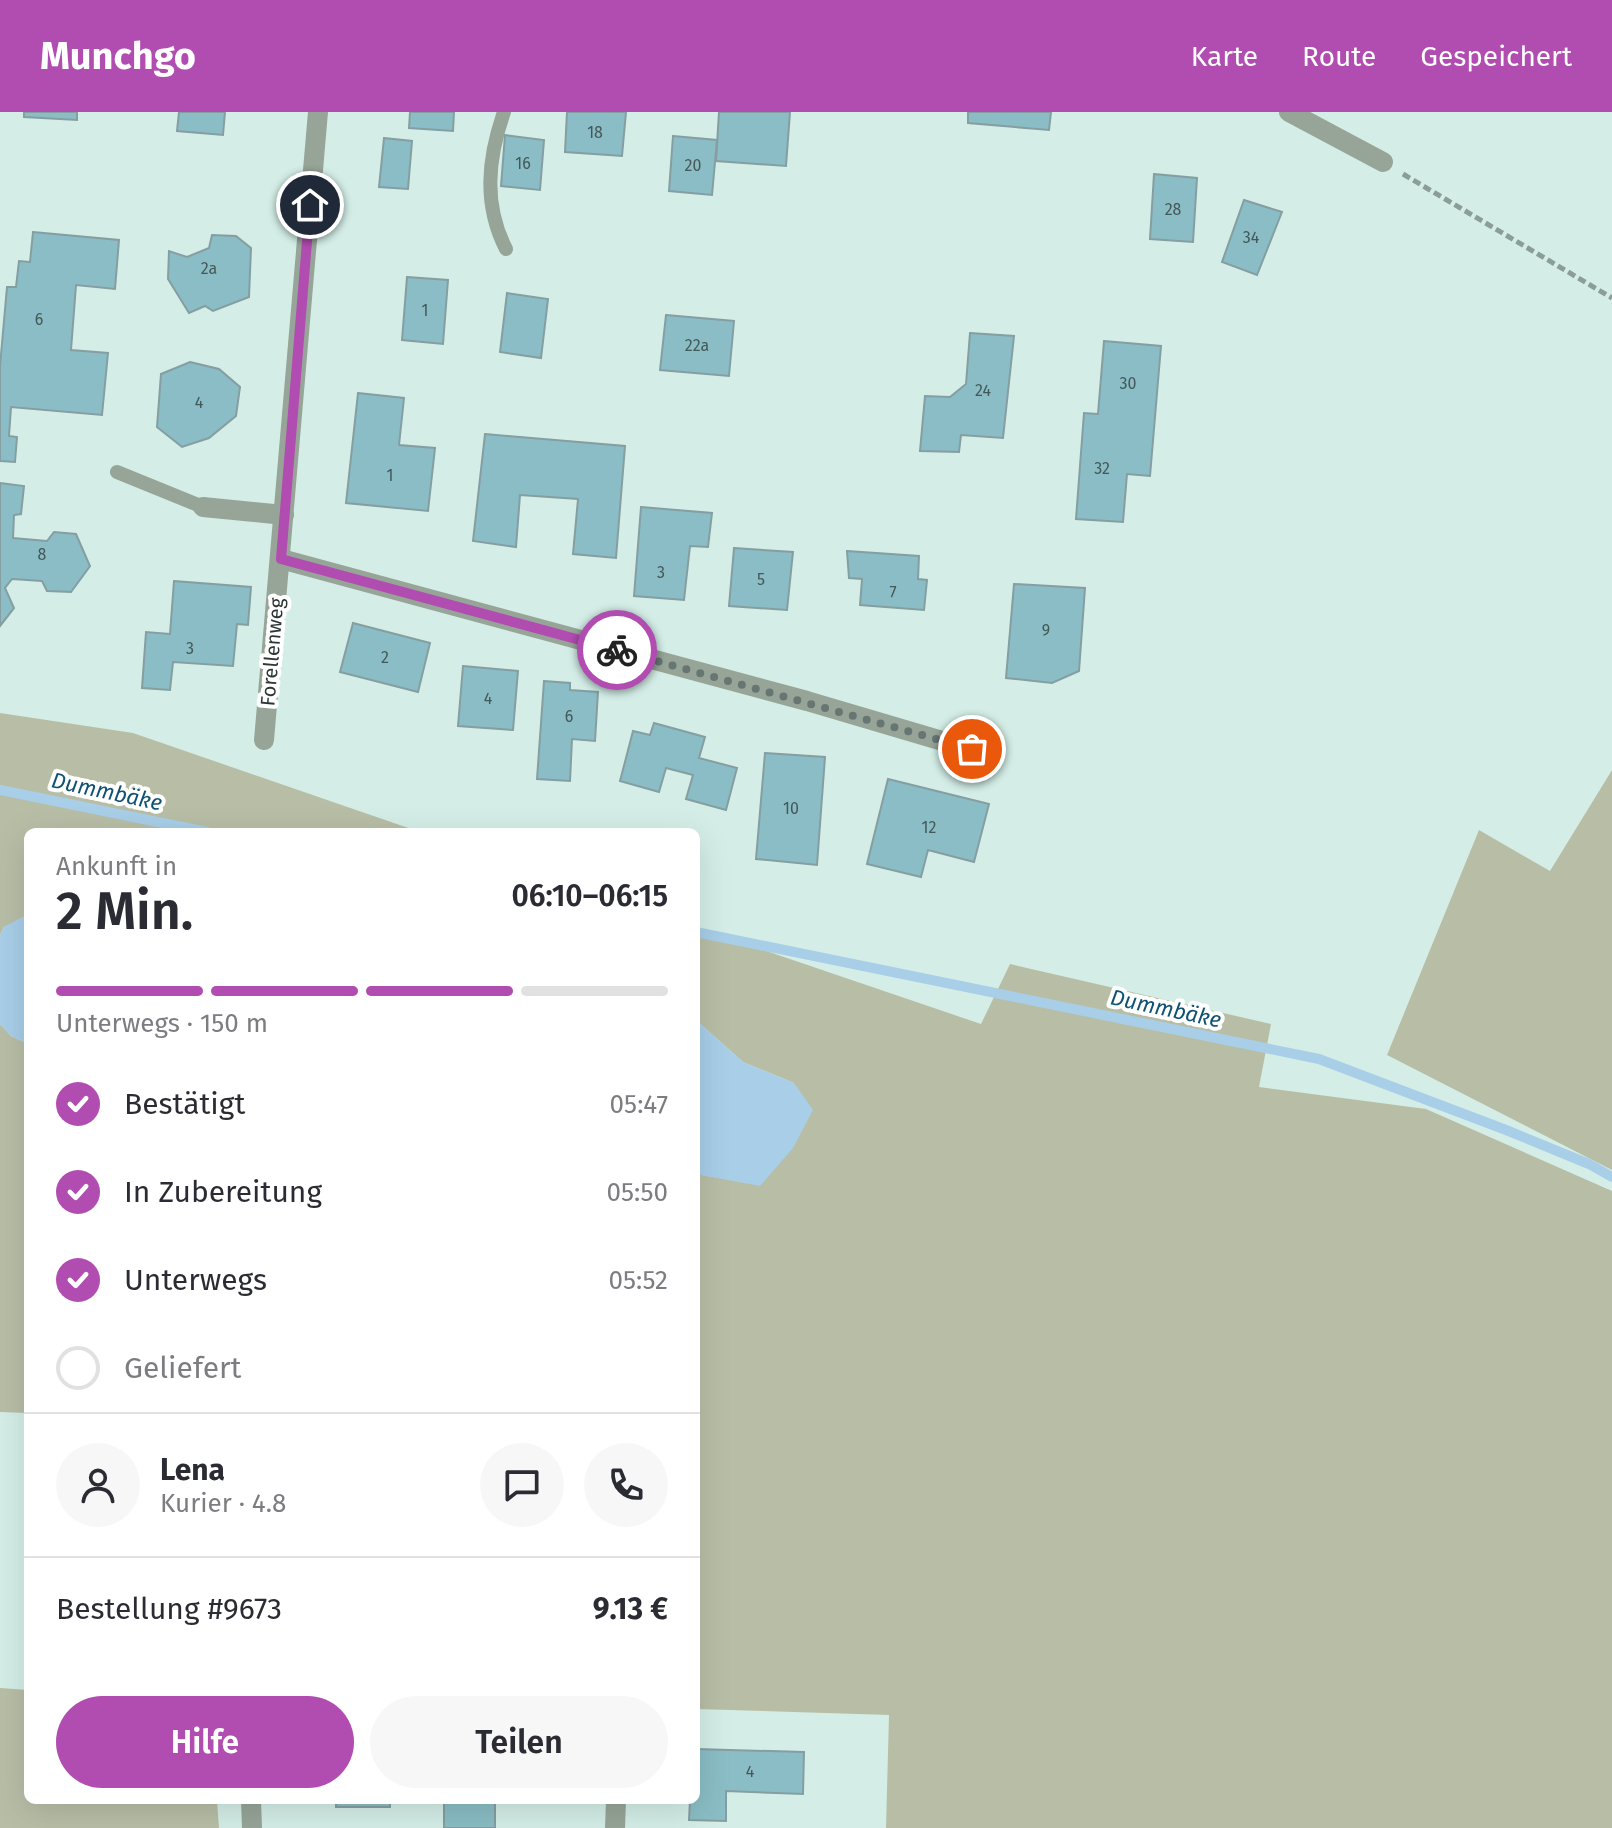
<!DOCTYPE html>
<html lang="de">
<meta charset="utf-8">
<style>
:root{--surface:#fff;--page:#f7f7f7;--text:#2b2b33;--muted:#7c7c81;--line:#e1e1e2;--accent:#b14cb1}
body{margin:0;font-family:"Fira Sans",sans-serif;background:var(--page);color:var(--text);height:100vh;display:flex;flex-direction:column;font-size:30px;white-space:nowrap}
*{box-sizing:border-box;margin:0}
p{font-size:26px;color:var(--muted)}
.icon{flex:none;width:44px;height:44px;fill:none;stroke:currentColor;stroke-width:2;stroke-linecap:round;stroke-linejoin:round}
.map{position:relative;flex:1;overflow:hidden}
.panel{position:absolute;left:24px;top:716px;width:676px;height:976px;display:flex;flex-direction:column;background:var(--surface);border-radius:12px;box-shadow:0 8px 32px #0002}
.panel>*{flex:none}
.pin{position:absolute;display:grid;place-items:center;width:68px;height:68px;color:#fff;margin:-34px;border:4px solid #fff;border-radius:50%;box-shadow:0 2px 8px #0007}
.courier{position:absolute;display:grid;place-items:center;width:80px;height:80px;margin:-40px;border:6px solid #b14cb1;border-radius:50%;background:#fff;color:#222;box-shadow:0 2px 10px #0007}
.overview em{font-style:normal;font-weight:600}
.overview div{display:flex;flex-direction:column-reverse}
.overview{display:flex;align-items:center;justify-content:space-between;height:136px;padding:0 32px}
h1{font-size:52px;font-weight:600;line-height:60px}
.bar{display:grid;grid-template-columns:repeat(4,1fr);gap:12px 8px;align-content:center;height:96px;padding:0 32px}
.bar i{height:10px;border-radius:6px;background:var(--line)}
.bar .on{background:var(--accent)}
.bar p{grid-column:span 4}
.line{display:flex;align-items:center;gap:20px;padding:0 32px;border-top:2px solid var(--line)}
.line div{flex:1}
.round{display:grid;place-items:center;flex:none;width:84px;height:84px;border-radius:42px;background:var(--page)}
ol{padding:0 32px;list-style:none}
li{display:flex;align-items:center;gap:24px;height:88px}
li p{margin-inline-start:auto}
li .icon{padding:8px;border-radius:50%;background:var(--accent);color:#fff;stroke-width:4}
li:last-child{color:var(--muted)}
li i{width:44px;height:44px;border:4px solid var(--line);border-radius:50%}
.primary-button{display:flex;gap:16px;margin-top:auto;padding:16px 32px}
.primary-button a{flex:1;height:92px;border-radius:48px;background:var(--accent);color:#fff;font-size:32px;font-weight:600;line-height:92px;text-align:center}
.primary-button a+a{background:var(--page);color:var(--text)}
header{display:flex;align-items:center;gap:48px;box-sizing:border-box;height:112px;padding:0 40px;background:var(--accent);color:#fff}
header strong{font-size:38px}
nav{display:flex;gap:44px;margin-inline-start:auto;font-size:28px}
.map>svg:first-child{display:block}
.green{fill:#b8bea6}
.water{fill:#a8cee8}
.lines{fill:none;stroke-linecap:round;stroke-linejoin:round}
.stream{stroke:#a8cee8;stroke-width:10}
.building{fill:#8abdc5;stroke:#859ea2;stroke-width:2}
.path{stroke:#8a9d98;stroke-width:5;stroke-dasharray:8 4;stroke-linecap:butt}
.service{stroke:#97a598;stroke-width:14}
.minor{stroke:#97a598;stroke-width:20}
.done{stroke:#677673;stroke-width:8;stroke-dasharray:0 14.4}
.route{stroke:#b14cb1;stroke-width:10}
.labels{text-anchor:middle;stroke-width:8;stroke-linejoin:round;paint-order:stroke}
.number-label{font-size:16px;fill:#445858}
.street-label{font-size:20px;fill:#2c3634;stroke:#fff}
.water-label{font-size:22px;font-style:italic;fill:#0f5274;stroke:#fff}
</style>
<header>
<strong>Munchgo</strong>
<nav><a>Karte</a><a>Route</a><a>Gespeichert</a></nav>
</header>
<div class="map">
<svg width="1612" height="1716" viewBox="0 0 1612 1716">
<rect width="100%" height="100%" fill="#d4eee7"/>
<!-- green -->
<g class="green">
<polygon points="0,601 133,621 420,720 28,720 28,804 4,815 0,823"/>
<polygon points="1612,658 1612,1058 1387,943 1479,718 1550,759"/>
<polygon points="696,815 981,912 1010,852 1271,912 1259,975 1426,997 1612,1079 1612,1716 886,1716 889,1603 696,1597 696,1062 760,1073 794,971 743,950 696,908"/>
<polygon points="0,912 11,924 28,932 28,1301 0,1300"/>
<polygon points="0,1576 28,1578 28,1688 217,1688 219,1716 0,1716"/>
</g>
<!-- water -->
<g class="water">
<polygon points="24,804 28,804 28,932 11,924 0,912 0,823 4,815"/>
<polygon points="696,908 743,950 794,971 813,998 793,1036 760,1074 696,1062"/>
</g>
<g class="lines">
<!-- stream -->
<g class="stream">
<polyline points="0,678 207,720"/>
<polyline points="696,820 1319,947 1506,1018 1589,1052 1612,1065"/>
</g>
</g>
<!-- building -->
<g class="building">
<polygon points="24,0 77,0 77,8 24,5"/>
<polygon points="179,0 225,0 223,23 177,19"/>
<polygon points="410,0 454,0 453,19 409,16"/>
<polygon points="567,0 626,0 622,44 565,40"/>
<polygon points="719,0 790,0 786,54 716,49"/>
<polygon points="968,0 1051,0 1049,18 968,11"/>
<polygon points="505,23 544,28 540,78 501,74"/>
<polygon points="673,24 717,28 712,83 669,79"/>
<polygon points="384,26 412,29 408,77 379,75"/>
<polygon points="1154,62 1197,66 1193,130 1150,127"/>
<polygon points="1244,88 1282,100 1257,163 1222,150"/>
<polygon points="33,120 119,128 115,177 76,173 71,238 108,241 102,303 11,295 9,324 17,325 15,350 0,349 0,254 7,175 16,175 19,149 30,150"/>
<polygon points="212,123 236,124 251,136 249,185 213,199 205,194 189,201 168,167 169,139 187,145 209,136"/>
<polygon points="407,165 448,168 443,232 402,228"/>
<polygon points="507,181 548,187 541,246 500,240"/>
<polygon points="666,203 734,209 729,264 660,258"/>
<polygon points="970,221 1014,224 1003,326 961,323 959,340 920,339 925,284 950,285 966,272"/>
<polygon points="1104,229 1161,234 1150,364 1127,362 1123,410 1076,407 1084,301 1098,302"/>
<polygon points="190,250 219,257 240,275 236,304 209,326 182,335 157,315 161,262"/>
<polygon points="358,281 404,286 399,333 435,336 428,399 346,391"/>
<polygon points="485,322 625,334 616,446 573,442 578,387 520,383 516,435 473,429"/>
<polygon points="0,371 24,374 21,402 14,403 13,426 47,429 54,420 76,422 90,454 71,480 47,479 42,469 12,467 5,476 14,496 0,514"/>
<polygon points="641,395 712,401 708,435 690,434 684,488 634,484"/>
<polygon points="734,436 793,440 787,498 729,494"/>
<polygon points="847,439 919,444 918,467 927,468 924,498 860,493 862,467 849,466"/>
<polygon points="174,469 251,475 248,513 237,512 233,554 173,550 170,578 142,576 146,520 170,522"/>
<polygon points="1014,472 1085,476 1079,559 1052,571 1006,566"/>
<polygon points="353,511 430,531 418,580 340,560"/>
<polygon points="463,554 518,559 513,618 458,614"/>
<polygon points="544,569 570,571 570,578 598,580 595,629 572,627 570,669 537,667"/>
<polygon points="654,611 705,625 699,646 737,656 726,698 686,687 693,663 666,656 659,680 620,669 633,619 650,623"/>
<polygon points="765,641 825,645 817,753 756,747"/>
<polygon points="888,667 989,692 974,750 928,738 921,765 867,752"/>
<polygon points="696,1637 804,1640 803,1682 726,1679 726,1709 689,1708 690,1688 696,1688"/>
<rect x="336" y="1688" width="54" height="7"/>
<polygon points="444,1688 532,1688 532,1691 495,1691 495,1716 444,1716"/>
</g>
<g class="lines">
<!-- path -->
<polyline class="path" points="1403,62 1612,186"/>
<!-- service -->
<g class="service">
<path d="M 504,0 C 488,46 483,92 506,137"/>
<polyline points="117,360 203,395"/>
</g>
<!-- minor -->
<g class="minor">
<polyline points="1289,0 1383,50"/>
<polyline points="203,395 284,403"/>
<polyline points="281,447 807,589 990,643"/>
<polyline points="264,628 318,0"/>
<polyline points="251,1688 252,1716"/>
<polyline points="615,1716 616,1688"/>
</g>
</g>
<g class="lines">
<!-- done -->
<polyline class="done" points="617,538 972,637"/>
<!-- route -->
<polyline class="route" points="310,93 281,447 617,538"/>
</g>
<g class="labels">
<!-- number labels -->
<g class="number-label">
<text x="595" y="26">18</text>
<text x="523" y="57">16</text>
<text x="693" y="59">20</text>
<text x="1173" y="103">28</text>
<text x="1251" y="131">34</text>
<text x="209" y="162">2a</text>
<text x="425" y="204">1</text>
<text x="39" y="213">6</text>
<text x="697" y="239">22a</text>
<text x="1128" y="277">30</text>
<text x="983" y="284">24</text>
<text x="199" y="296">4</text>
<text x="1102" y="362">32</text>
<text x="390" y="369">1</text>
<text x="42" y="448">8</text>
<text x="661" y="466">3</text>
<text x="761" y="473">5</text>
<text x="893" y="486">7</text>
<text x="1046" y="524">9</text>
<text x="190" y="542">3</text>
<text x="385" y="551">2</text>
<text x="488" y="592">4</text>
<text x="569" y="610">6</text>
<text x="791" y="702">10</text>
<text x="929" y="721">12</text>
<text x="750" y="1665">4</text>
</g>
<!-- street labels -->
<g class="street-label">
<text transform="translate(272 540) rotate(-85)" y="7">Forellenweg</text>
</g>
<!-- water labels -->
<g class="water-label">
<text transform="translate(107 679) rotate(12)" y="8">Dummbäke</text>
<text transform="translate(1166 896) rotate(12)" y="8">Dummbäke</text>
</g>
</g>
</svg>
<div class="pin" style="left:972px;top:637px;background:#ea580c"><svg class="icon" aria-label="bag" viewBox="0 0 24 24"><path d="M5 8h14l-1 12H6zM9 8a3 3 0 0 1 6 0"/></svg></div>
<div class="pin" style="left:310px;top:93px;background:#1f2937"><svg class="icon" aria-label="home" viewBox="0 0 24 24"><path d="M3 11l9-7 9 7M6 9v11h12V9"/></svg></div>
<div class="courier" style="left:617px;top:538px"><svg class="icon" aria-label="bike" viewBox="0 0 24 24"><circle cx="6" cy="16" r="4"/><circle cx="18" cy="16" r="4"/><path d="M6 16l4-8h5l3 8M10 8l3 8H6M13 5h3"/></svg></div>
<section class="panel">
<div class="overview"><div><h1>2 Min.</h1><p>Ankunft in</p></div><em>06:10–06:15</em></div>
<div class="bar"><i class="on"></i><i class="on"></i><i class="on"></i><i></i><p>Unterwegs · 150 m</p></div>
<ol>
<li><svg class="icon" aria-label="check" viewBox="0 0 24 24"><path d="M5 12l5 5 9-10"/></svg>Bestätigt<p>05:47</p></li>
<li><svg class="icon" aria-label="check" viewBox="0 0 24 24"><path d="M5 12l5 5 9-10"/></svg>In Zubereitung<p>05:50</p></li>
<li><svg class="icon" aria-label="check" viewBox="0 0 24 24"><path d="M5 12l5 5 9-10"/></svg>Unterwegs<p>05:52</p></li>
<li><i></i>Geliefert</li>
</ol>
<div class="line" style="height:144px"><a class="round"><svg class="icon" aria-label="person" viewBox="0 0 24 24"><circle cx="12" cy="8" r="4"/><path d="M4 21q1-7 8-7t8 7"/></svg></a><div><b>Lena</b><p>Kurier · 4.8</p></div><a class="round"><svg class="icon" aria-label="chat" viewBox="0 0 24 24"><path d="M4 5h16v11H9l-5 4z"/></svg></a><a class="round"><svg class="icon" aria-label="phone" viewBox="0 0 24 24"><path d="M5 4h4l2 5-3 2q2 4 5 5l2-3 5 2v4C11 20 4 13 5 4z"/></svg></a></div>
<div class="line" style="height:104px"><div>Bestellung #9673</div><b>9.13 €</b></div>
<div class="primary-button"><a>Hilfe</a><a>Teilen</a></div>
</section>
</div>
